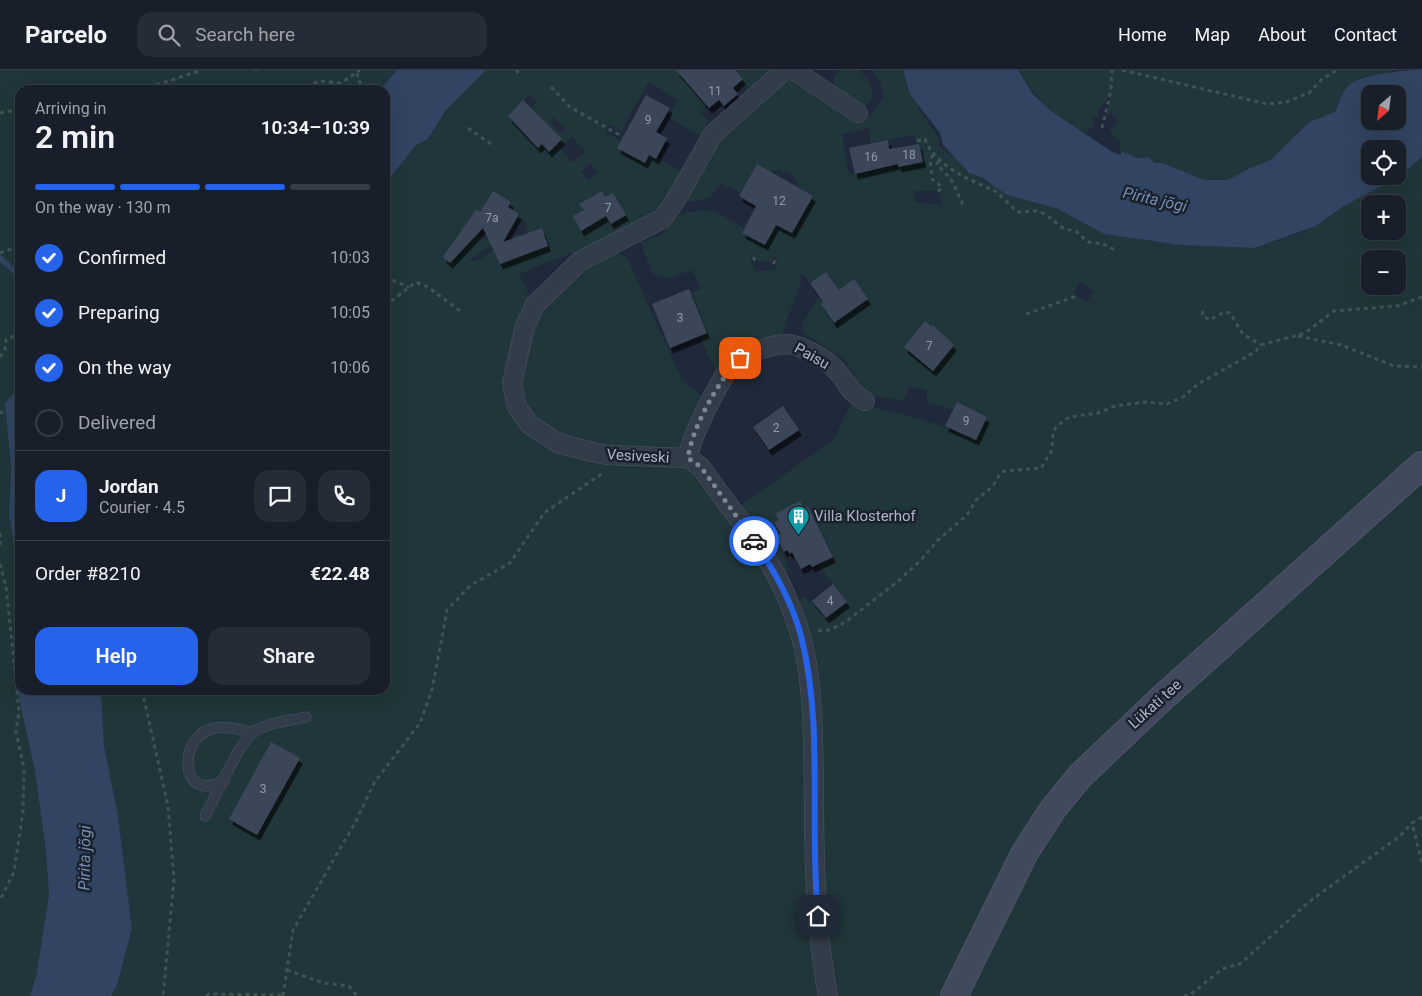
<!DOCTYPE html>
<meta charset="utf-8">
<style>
:root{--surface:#181f2b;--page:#252c37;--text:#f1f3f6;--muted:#9fa2a9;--line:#363d47;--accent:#2563eb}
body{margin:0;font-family:Roboto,sans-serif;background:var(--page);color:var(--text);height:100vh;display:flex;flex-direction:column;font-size:19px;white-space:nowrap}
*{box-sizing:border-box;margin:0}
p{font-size:16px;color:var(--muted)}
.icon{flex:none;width:28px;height:28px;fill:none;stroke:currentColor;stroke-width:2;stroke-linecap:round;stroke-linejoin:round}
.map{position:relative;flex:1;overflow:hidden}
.drawer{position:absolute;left:15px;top:15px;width:375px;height:610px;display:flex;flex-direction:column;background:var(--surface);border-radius:15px;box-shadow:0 5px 20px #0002,0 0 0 1px var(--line)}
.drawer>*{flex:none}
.needle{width:32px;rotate:208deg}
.tools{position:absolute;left:1361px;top:15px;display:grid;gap:10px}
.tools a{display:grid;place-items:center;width:45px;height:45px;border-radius:10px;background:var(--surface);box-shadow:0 5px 20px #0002,0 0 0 1px var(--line);font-size:25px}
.pin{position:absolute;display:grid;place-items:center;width:42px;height:42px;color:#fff;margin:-21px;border-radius:10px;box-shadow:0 2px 8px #0006}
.courier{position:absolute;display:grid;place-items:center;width:50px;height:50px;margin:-25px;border:4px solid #2563eb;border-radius:50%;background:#fff;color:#222;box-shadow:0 1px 6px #0007}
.head em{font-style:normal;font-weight:600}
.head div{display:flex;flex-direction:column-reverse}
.head{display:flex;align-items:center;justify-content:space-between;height:85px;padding:0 20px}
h1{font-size:32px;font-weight:600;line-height:38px}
.bar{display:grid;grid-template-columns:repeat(4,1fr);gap:8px 5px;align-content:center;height:60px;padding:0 20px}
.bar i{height:6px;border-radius:4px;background:var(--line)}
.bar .current{background:var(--accent)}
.bar p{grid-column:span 4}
.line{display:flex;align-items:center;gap:12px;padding:0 20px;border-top:1px solid var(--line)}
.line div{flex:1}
.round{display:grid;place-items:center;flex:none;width:52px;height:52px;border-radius:15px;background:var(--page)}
ol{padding:0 20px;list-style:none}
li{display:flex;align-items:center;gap:15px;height:55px}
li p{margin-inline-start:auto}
li .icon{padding:5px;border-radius:50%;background:var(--accent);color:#fff;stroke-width:4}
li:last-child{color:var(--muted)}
li i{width:28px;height:28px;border:2px solid var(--line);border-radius:50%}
.button{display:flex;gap:10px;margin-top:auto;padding:10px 20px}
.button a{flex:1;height:58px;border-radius:15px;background:var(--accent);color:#fff;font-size:20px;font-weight:600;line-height:58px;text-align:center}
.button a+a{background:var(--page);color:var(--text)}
header{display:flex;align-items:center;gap:30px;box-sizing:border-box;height:70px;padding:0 25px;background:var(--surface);border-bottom:1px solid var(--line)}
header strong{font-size:24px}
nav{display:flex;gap:28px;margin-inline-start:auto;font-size:18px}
.search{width:350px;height:45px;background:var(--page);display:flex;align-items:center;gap:12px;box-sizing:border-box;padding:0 18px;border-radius:15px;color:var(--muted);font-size:19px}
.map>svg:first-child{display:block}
.green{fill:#21363a;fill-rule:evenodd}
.water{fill:#324461;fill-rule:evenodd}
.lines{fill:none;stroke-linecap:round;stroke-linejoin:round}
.stream{stroke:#324461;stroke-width:5.5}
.building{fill:#3b4759;filter:url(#shadow)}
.service-casing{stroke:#4e5664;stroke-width:11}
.minor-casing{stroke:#4e5664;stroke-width:20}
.secondary-casing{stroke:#4e5664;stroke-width:28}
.path{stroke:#3f5357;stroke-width:3;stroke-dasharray:4 4;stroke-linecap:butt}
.service{stroke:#333c49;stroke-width:10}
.minor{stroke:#333c49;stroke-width:19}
.secondary{stroke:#414a5c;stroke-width:26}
.done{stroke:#7c8595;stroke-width:5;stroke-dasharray:0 9}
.route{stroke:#2563eb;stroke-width:6}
.labels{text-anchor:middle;stroke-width:5;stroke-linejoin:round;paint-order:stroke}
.number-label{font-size:12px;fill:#909aab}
.street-label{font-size:15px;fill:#adb6c6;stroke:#19212d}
.poi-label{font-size:15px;fill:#adb6c6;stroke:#19212d;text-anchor:start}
.water-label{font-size:16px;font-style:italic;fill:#748cb0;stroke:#19212d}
</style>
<header>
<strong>Parcelo</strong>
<div class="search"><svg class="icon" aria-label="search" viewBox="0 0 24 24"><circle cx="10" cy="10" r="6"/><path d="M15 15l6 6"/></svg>Search here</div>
<nav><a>Home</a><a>Map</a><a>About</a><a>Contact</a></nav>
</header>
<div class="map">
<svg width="1422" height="926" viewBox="0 0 1422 926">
<defs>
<filter id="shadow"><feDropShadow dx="3" dy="5.5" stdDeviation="0" flood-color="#0009"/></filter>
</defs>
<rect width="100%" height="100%" fill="#202939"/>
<!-- green -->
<g class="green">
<polygon points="0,0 397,0 380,20 20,20 20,310 14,323 5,333 11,398 9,443 16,489 19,628 35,701 46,782 49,825 36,907 30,926 0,926"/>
<path d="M 486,0 L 514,0 L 520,5 L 522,3 L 518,0 L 681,0 L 678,2 L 706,35 L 700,44 L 708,50 L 701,66 L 669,48 L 677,30 L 649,11 L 621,61 L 609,55 L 605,62 L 621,71 L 617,78 L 645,93 L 649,85 L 682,102 L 664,134 L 644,148 L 645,153 L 519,204 L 532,231 L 585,196 L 615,180 L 627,188 L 682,310 L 704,328 L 685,372 L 797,532 L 805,526 L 809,532 L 812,531 L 826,548 L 847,532 L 818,494 L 833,486 L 828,476 L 823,478 L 809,437 L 775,444 L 779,450 L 775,453 L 781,464 L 776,467 L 789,500 L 784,507 L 735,440 L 834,369 L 850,335 L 858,337 L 861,335 C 902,343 938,352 975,370 L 987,347 L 957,332 L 953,339 L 927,332 L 927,321 L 909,316 L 906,327 L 902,331 L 866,325 L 845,290 L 804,263 L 802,254 L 819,226 L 823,232 L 821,234 L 835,253 L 868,229 L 854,210 L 839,220 L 827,202 L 810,213 L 803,204 L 800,207 L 802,210 L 782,264 L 771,272 L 734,279 L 719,302 L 716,303 L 700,266 L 707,263 L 691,223 L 701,219 L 692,200 L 668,208 L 653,204 L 640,172 L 662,165 L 672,149 L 685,143 L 703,140 L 715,142 L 744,158 L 742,163 L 764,175 L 776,155 L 792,163 L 813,126 L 801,119 L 795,109 L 789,103 L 779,100 L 769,101 L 757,94 L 740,123 L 721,113 L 710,128 L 687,132 L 684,130 L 709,80 L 790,7 L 859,48 L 871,45 L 883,29 L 881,14 L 873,0 L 903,0 L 910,24 L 920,34 L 917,37 L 940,70 L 939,76 L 956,89 L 969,103 L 981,107 L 987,113 L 1056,138 L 1104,164 L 1180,175 L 1255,178 L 1304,162 L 1330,147 L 1344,136 L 1399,107 L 1422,87 L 1422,926 L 111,926 L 117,915 L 132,859 L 118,746 L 104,676 L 101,620 L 385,620 L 385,114 L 416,75 L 429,69 L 446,40 ZM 529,25 L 536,32 L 531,38 L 562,69 L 549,81 L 542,74 L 538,78 L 508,46 ZM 554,47 L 565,59 L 561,63 L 550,52 ZM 869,58 L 871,73 L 914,65 L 917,74 L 919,74 L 922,92 L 849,104 L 842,64 ZM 572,66 L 585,82 L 573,93 L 560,78 ZM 590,93 L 598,101 L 589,110 L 581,102 ZM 914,121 L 941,121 L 941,135 L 915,132 ZM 490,126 L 519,144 L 513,155 L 500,147 L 489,170 L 478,166 L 485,149 L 479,145 ZM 1370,134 L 1398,134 L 1398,161 L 1370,161 ZM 522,150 L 524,150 L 528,164 L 542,158 L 546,171 L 540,179 L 532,182 L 519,164 L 477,191 L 468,191 L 513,160 L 514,154 ZM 755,186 L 759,192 L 771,192 L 775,186 L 778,189 L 776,192 L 776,200 L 755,201 L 750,189 ZM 1370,189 L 1398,189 L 1398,216 L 1370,216 ZM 1080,212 L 1094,221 L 1087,232 L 1073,223 Z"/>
<polygon points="740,0 779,0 750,23 740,12 743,9 738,2"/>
<path d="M 859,0 C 869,9 874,18 871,31 L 862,38 L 834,19 L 834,7 L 839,0 Z"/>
<path d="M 1018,0 L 1395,0 L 1379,6 L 1359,9 L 1348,15 L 1342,24 L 1335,42 L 1329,46 L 1321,46 L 1298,61 L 1286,77 L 1271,90 L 1248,99 L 1228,110 L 1204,110 L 1163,93 L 1155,93 L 1146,88 L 1129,86 L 1119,80 L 1120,73 L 1109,60 L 1118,51 L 1111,42 L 1107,47 L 1110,23 L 1104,34 L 1097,39 L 1099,47 L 1092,48 L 1095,57 L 1088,60 L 1088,64 C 1054,47 1038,32 1018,0 Z"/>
</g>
<!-- water -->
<g class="water">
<polygon points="397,0 486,0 446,40 428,69 416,75 385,114 385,20 380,20"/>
<path d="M 903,0 L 1018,0 L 1033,24 L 1051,41 L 1114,83 L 1121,85 L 1121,82 C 1133,84 1133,90 1148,87 L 1155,93 L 1163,93 L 1204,110 L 1228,110 L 1248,99 L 1271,90 L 1309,52 L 1335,42 C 1339,34 1341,24 1347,17 C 1359,4 1404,0 1422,0 L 1422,87 L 1399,107 L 1344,136 L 1316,156 L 1255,178 L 1180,175 L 1104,164 L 1056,138 L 1007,125 L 981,107 L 969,103 L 943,75 L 940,63 L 910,24 ZM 1370,24 L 1398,24 L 1398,51 L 1370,51 ZM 1370,79 L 1398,79 L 1398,106 L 1370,106 Z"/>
<polygon points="20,310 20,620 101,620 104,676 118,746 132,859 117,915 111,926 30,926 36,907 49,825 46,782 35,701 19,628 16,489 9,443 11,398 5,333 14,323"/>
</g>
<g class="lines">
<!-- stream -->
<polyline class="stream" points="0,188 20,206"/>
</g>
<!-- building -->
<g class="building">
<polygon points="676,0 736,0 743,9 733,18 738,24 724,36 719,30 709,38"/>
<polygon points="646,25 670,38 656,62 667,68 656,89 649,85 645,93 617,78"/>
<polygon points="523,30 562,69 549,82 542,74 538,78 508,46"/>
<polygon points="888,70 889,79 919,74 923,92 898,97 898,94 855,104 849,78"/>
<polygon points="757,94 813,126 792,163 776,155 765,175 742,163 756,136 739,126"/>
<polygon points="493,121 511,132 508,137 519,144 503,172 542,158 548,176 500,194 483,158 450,193 443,187 476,140 480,142"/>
<polygon points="602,121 605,127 613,123 626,145 611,154 606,146 581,161 573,146 584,140 579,134"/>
<polygon points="826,202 839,220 854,209 868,229 834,253 821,234 823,232 810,213"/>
<polygon points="689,219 707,263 670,278 652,234"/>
<polygon points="925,251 932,257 933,255 954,275 933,301 904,277"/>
<polygon points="957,332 987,347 976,370 945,356"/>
<polygon points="783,336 799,360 769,380 753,357"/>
<polygon points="800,431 804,439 808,436 833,487 812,497 810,494 801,499 792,482 790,484 787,480 784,482 776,466 781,464 774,452 779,450 775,444"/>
<polygon points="833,514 847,532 826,548 812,531"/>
<polygon points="271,672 300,688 257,765 229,749"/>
</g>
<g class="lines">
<defs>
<g id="service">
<path d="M 224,711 C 176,735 179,663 215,658 C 228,656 240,659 253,663"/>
<path d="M 205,746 C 215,728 239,672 254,662 C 268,652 289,651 306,647"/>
</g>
<g id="minor">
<path d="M 785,0 L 713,64 L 674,133 L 662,149 L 580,191 L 535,235 L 525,256 L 512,313 L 517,337 L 530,355 L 558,373 L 592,382 L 607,385 L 688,388 L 701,397 C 723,430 752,463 771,496 C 782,514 790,534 797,554 C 815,604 813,677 814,730 C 814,796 816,861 828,926"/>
<polyline points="793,0 858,43"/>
<path d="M 688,388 C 691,367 723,299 740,287 C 747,283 755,281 762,279 C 785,272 795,272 816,285 C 822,288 829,293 834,298 C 846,309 850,324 865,331"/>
</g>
<polyline id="secondary" points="954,926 1024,784 1053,739 1080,706 1161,629 1422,395"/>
</defs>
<!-- service casing -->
<use href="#service" class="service-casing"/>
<!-- minor casing -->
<use href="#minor" class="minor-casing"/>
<!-- secondary casing -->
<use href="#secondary" class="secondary-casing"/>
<!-- path -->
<g class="path">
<polyline points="256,0 256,1"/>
<polyline points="516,0 521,5"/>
<polyline points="1122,0 1267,34 1286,32 1309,23 1322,9 1337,0"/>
<polyline points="358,3 357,8 365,20"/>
<polyline points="551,17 570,37 623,67"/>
<polyline points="141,20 202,0"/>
<polyline points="299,20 319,11 341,13 360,0"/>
<polyline points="0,43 20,39"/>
<polyline points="468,58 491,74"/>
<polyline points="1102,58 1111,20 1112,0"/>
<path d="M 917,71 L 925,69 C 937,98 969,109 995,121 C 997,122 1013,138 1018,142 L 1036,141 L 1045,144 L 1063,158 L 1077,162 L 1088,172 L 1103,174 L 1115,180"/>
<polyline points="933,85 930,90 932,109 942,117 936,125"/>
<polyline points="939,91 937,94 952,111 964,137"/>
<polyline points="0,183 20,176"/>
<polyline points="753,187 756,192"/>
<polyline points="773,194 777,188"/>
<polyline points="385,207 409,217"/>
<polyline points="385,236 416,212 428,217 460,241"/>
<polyline points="1203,241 1202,245 1209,250 1225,242 1230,243 1243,264 1261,275"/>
<polyline points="1026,244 1077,226"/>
<polyline points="1298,266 1341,275 1394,296 1422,297"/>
<polyline points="0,287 5,280 6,270 20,263"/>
<polyline points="0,342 3,343"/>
<polyline points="0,463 0,478"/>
<polyline points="0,494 6,516 19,641 16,662 24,698 23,741 14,802 0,830"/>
<polyline points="818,561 829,560 844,553 897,512 921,490 937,471 967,445 976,430 993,416 1000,404 1005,401 1041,398 1052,380 1053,364 1056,357 1069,347 1098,343 1115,336 1144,332 1167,334 1183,327 1198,314 1255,282 1261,275 1305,263 1334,241 1397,236 1422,227"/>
<polyline points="142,620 168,736 174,809 163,926"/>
<polyline points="1422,747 1412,753 1422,793"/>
<polyline points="287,900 323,913 349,916 357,926"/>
<polyline points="206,926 209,924 283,925"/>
<polyline points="283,926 293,860 356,751 374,713 420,653 432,620 447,540 471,515 510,493 544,443 603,403"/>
<polyline points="1184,926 1190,925 1222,899 1240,894 1310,831 1400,766 1412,753"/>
</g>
<!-- service -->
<use href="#service" class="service"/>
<!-- minor -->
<use href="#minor" class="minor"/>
<!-- secondary -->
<use href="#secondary" class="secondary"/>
</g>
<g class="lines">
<!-- done -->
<path class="done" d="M 740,288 C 719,310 692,357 688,388 L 701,397 L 754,471"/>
<!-- route -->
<path class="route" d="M 754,471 C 774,500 792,531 801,566 C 824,655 809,755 818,846"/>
</g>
<!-- icons -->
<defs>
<symbol id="building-pin" viewBox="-11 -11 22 30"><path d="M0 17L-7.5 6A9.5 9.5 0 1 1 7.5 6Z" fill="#0f9aa8" stroke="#19212d"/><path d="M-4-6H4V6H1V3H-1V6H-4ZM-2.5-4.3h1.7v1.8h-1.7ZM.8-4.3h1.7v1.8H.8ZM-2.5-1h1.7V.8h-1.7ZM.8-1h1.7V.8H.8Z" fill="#fff"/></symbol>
</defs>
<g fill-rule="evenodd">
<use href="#building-pin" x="786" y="434" width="25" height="34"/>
</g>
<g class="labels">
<!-- number labels -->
<g class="number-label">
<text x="715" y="25">11</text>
<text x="648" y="54">9</text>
<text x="909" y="89">18</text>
<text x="871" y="91">16</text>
<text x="779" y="135">12</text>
<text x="608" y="142">7</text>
<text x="492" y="152">7a</text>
<text x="680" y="252">3</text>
<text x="929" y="280">7</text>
<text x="966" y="355">9</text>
<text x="776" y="362">2</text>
<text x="830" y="535">4</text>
<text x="263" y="723">3</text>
</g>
<!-- street labels -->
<g class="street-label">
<text transform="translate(812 286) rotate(29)" y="5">Paisu</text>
<text transform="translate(638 386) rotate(3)" y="5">Vesiveski</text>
<text transform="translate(1155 634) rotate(-42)" y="5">Lükati tee</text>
</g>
<!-- poi labels -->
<g class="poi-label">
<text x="814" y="451">Villa Klosterhof</text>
</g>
<!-- water labels -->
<g class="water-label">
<text transform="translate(1155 129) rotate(13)" y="6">Pirita jõgi</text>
<text transform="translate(84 788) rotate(-89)" y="6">Pirita jõgi</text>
</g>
</g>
</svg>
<div class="tools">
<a><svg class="needle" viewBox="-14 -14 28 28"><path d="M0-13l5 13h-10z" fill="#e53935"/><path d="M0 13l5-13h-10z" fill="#9fa2a9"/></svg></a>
<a><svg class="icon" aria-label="locate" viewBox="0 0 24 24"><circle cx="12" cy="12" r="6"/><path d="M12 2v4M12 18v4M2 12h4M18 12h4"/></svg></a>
<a>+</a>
<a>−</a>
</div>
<div class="pin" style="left:740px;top:288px;background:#ea580c"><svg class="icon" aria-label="bag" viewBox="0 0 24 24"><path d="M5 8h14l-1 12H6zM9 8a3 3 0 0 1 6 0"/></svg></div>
<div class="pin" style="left:818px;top:846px;background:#1f2937"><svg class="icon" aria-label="home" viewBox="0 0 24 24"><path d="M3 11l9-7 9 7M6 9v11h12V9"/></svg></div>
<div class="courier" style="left:754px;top:471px"><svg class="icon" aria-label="car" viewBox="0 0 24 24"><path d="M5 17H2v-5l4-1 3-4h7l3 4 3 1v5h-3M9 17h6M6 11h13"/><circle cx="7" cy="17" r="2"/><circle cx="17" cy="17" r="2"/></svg></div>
<section class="drawer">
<div class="head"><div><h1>2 min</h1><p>Arriving in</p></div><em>10:34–10:39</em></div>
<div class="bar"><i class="current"></i><i class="current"></i><i class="current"></i><i></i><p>On the way · 130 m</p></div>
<ol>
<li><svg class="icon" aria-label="check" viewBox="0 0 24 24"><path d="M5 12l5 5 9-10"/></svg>Confirmed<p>10:03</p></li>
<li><svg class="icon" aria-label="check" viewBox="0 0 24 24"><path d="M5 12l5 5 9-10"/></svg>Preparing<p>10:05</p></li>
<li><svg class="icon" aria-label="check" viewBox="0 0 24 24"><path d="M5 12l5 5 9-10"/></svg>On the way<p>10:06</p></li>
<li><i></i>Delivered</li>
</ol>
<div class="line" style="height:90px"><b class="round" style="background:var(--accent);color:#fff">J</b><div><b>Jordan</b><p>Courier · 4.5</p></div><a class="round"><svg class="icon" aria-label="chat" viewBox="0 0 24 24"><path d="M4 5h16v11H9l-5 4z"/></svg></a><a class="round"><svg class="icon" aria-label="phone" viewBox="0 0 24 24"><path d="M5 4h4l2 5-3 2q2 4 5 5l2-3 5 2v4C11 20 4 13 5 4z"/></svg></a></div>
<div class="line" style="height:65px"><div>Order #8210</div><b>€22.48</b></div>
<div class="button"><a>Help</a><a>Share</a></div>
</section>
</div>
